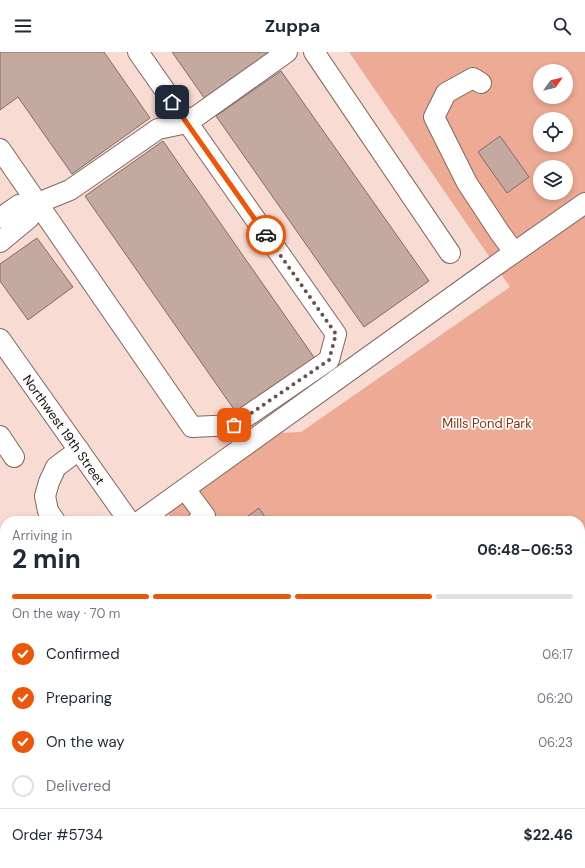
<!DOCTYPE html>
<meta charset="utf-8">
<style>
:root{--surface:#fff;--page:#f2f2f3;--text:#1f2937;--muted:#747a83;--line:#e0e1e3;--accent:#ea580c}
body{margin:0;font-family:"DM Sans",sans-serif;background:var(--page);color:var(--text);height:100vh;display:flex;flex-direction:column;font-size:15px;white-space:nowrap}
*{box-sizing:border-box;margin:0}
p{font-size:13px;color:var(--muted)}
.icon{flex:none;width:22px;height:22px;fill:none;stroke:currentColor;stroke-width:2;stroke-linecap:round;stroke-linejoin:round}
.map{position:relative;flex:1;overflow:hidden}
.panel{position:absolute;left:0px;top:464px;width:585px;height:352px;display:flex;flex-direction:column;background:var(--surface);border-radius:16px 16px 0 0;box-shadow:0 2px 6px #0003}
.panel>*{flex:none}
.needle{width:26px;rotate:56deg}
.controls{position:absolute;left:533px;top:12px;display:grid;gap:8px}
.controls a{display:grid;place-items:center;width:40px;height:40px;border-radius:50%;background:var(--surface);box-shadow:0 2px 6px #0003;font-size:20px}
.pin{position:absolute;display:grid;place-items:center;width:34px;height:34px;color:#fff;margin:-17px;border-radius:8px;box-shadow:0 2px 6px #0006}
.courier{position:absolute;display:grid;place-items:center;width:40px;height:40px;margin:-20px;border:3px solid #ea580c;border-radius:50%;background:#fff;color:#222;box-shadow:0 1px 5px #0007}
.headline em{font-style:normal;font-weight:700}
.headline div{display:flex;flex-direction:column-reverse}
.headline{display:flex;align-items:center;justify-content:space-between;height:68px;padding:0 12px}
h1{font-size:26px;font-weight:700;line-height:30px}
.bar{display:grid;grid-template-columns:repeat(4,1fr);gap:6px 4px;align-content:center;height:48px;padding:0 12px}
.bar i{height:5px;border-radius:3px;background:var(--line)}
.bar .current{background:var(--accent)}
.bar p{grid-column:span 4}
.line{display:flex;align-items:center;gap:10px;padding:0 12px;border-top:1px solid var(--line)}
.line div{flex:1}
ol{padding:0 12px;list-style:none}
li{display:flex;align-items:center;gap:12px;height:44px}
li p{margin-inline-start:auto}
li .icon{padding:4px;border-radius:50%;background:var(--accent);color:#fff;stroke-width:4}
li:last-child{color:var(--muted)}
li i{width:22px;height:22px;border:2px solid var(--line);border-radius:50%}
header{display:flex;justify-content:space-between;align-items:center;height:52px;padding:0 12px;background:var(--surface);font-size:18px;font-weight:700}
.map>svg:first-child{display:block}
.green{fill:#edab95;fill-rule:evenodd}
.building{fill:#c4a9a0;stroke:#846b63}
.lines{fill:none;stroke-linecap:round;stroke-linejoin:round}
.minor-casing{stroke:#80675f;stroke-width:22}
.minor{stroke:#fff;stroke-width:20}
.done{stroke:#64544f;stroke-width:4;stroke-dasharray:0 7.2}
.route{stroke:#ea580c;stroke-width:5}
.labels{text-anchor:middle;stroke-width:3.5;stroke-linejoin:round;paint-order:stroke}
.park-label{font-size:13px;fill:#863113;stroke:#fff}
.street-label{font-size:13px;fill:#140b08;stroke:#fff}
</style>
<header><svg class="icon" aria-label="menu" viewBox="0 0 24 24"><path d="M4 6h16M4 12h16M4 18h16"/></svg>Zuppa<svg class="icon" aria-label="search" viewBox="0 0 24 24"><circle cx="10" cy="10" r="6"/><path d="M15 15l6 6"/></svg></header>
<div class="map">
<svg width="585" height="816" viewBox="0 0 585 816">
<rect width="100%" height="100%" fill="#f8dcd3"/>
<!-- green -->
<path class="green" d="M 349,0 L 585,0 L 585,481 L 580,485 L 580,469 L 166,469 L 171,459 L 279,381 L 301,380 L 510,235 ZM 540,19 L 566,19 L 566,45 L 540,45 ZM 540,67 L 566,67 L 566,93 L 540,93 ZM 540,115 L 566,115 L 566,141 L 540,141 Z"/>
<!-- building -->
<g class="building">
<polygon points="0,0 104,0 150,66 72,122 18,45 0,58"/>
<polygon points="172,0 271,0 205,47"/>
<polygon points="281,19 429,229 364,275 216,64"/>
<polygon points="500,84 529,125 507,141 478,100"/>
<polygon points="163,89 318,311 240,366 85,144"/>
<polygon points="37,186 73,235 28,268 0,229 0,212"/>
<polygon points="259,456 268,469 241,469"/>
<polygon points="580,570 585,577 585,589 580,593"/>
<polygon points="4,574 5,576 5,611 0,603 0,576"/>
<polygon points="585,606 585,626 580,619 580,610"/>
<polygon points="580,699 585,706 585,717 580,721"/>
<polygon points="585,729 585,755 580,747 580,732"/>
<polygon points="0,745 5,753 5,767 0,771"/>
<polygon points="36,811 46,811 56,816 34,816"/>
<polygon points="225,811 233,811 237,816 218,816"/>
<polygon points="412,811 452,811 444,816 415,816"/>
<polygon points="505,811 538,811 531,816 508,816"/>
</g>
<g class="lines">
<defs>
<g id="minor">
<polyline points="314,0 450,201"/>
<polyline points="481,31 473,26 446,41 434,65 467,131 500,181 514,200"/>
<polyline points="0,97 192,375 234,373 329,308 336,282 138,0"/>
<polyline points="0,166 19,153 38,151 70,138 158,77 187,71 287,0"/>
<polyline points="0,190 29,166 38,151"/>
<path id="s1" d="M 0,287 L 129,469"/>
<polyline points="0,384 14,405"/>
<polyline points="185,437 205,464 198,469"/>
<polyline points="55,469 48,459 45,444 49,430 56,415 79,398"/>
<polyline points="140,469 495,214 585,151"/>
<polyline points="581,511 585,516"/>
<polyline points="0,677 5,685"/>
<polyline points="580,807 585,814"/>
<polyline points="90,811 94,816"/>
<polyline points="367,811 370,816"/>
<polyline points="137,816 145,811"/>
</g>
</defs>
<!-- minor casing -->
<use href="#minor" class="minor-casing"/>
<!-- minor -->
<use href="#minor" class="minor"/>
</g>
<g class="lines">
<!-- done -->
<polyline class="done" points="234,373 329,308 336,282 266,183"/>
<!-- route -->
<polyline class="route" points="172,50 266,183"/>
</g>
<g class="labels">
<!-- park labels -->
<g class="park-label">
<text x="487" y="376">Mills Pond Park</text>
</g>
<!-- street labels -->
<g class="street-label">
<text dy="5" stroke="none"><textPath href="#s1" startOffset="111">Northwest 19th Street</textPath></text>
</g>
</g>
</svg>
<div class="controls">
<a><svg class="needle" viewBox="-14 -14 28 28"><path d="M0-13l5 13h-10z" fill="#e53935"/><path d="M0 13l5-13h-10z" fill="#747a83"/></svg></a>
<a><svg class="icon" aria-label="locate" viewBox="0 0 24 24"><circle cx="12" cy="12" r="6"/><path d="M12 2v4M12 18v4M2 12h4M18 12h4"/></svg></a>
<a><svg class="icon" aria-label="layers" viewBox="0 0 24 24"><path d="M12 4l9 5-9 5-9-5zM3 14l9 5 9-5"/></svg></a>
</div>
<div class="pin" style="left:234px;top:373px;background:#ea580c"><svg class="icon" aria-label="bag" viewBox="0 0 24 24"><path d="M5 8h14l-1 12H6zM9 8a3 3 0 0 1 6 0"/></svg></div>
<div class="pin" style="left:172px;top:50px;background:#1f2937"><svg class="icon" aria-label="home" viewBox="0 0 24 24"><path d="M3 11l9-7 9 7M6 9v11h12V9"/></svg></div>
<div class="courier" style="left:266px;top:183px"><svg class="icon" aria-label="car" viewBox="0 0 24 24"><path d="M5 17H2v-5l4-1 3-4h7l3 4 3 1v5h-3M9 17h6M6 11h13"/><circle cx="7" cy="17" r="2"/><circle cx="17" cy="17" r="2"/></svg></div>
<section class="panel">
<div class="headline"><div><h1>2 min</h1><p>Arriving in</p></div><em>06:48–06:53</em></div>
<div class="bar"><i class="current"></i><i class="current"></i><i class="current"></i><i></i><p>On the way · 70 m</p></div>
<ol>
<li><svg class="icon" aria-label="check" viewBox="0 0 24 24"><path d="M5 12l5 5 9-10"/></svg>Confirmed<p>06:17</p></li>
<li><svg class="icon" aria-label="check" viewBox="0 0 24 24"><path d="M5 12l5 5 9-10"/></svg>Preparing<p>06:20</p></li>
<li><svg class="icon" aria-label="check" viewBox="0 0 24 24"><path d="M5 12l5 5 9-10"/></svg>On the way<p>06:23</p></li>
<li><i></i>Delivered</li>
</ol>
<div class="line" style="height:52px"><div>Order #5734</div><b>$22.46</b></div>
</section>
</div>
